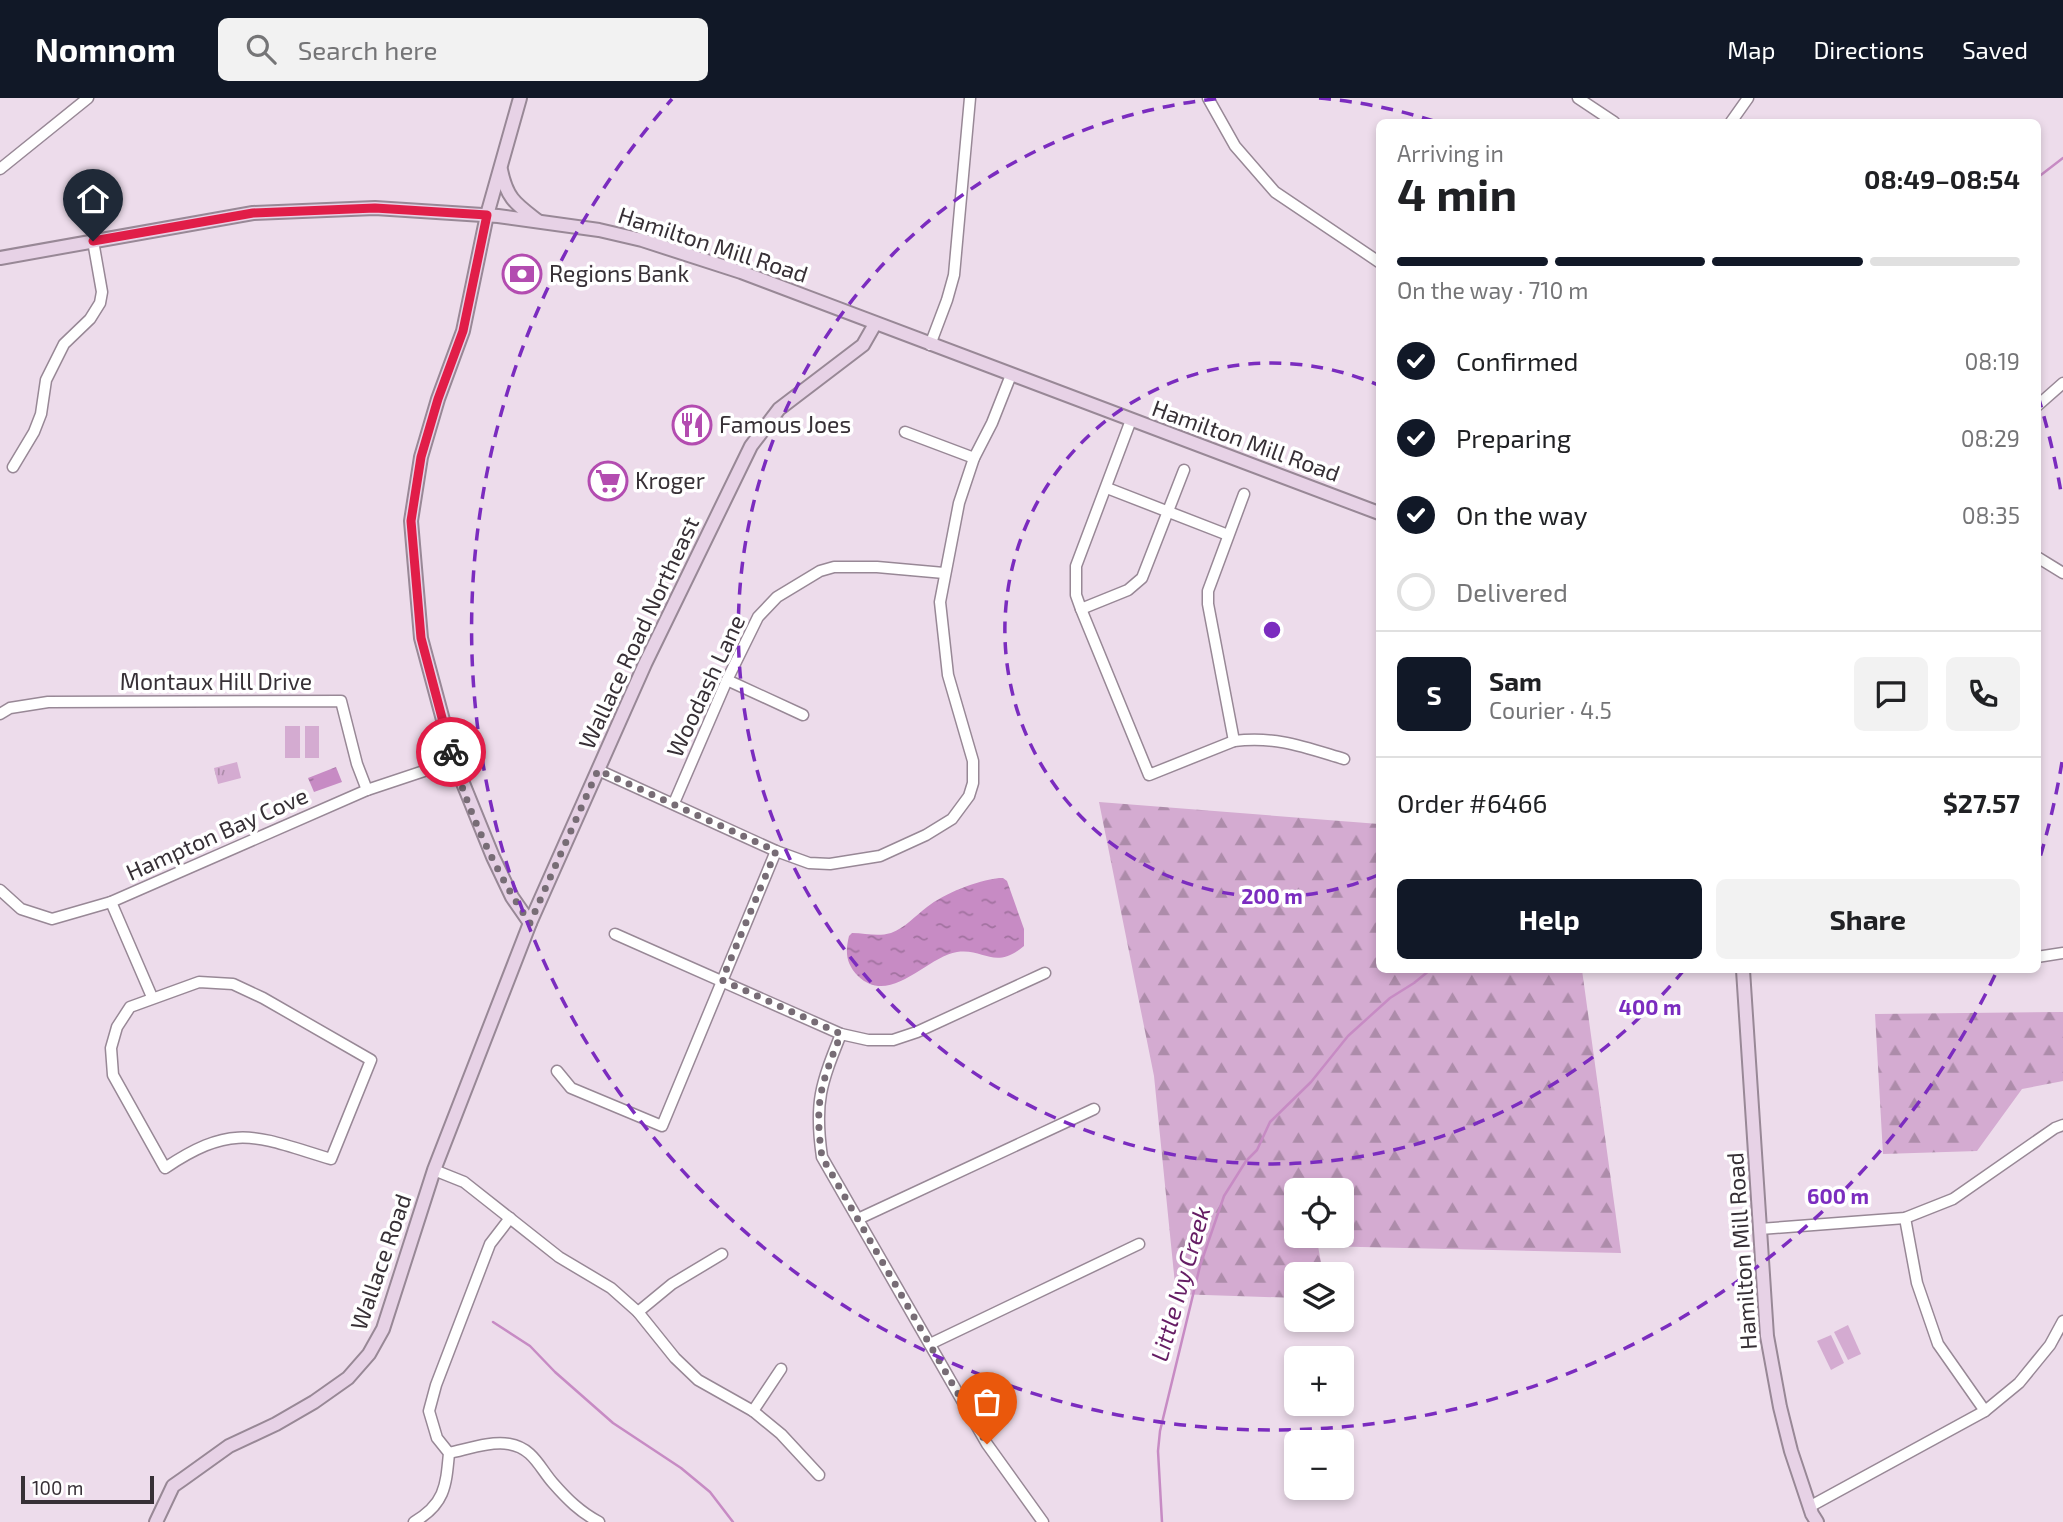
<!DOCTYPE html>
<meta charset="utf-8">
<style>
:root{--surface:#fff;--page:#f2f2f2;--text:#202124;--muted:#757577;--line:#e0e0e0;--accent:#111827}
body{margin:0;font-family:"Exo 2",sans-serif;background:var(--page);color:var(--text);height:100vh;display:flex;flex-direction:column;font-size:26px;white-space:nowrap}
*{box-sizing:border-box;margin:0}
p{font-size:23px;color:var(--muted)}
.icon{flex:none;width:38px;height:38px;fill:none;stroke:currentColor;stroke-width:2;stroke-linecap:round;stroke-linejoin:round}
.map{position:relative;flex:1;overflow:hidden}
.details{position:absolute;left:1376px;top:21px;width:665px;height:854px;display:flex;flex-direction:column;background:var(--surface);border-radius:10px;box-shadow:0 4px 10px #0003}
.details>*{flex:none}
.fabs{position:absolute;left:1284px;top:1080px;display:grid;gap:14px}
.fabs a{display:grid;place-items:center;width:70px;height:70px;border-radius:10px;background:var(--surface);box-shadow:0 4px 10px #0003;font-size:35px}
.scale{position:absolute;left:21px;bottom:18px;width:133px;box-sizing:border-box;padding-left:7px;border:4px solid #373036;border-top:0;font-size:19px;line-height:24px;white-space:nowrap;color:#373036;-webkit-text-stroke:5px #fff;paint-order:stroke}
.pin{position:absolute;display:grid;place-items:center;width:60px;height:60px;color:#fff;margin:-72px -30px;border-radius:50% 50% 50% 0;rotate:-45deg;box-shadow:0 0 7px #0007}
.pin .icon{rotate:45deg}
.courier{position:absolute;display:grid;place-items:center;width:70px;height:70px;margin:-35px;border:5px solid #e11d48;border-radius:50%;background:#fff;color:#222;box-shadow:0 2px 9px #0007}
.summary em{font-style:normal;font-weight:700}
.summary div{display:flex;flex-direction:column-reverse}
.summary{display:flex;align-items:center;justify-content:space-between;height:119px;padding:0 21px}
h1{font-size:46px;font-weight:700;line-height:52px}
.bar{display:grid;grid-template-columns:repeat(4,1fr);gap:10px 7px;align-content:center;height:84px;padding:0 21px}
.bar i{height:9px;border-radius:5px;background:var(--line)}
.bar .on{background:var(--accent)}
.bar p{grid-column:span 4}
.line{display:flex;align-items:center;gap:18px;padding:0 21px;border-top:2px solid var(--line)}
.line div{flex:1}
.round{display:grid;place-items:center;flex:none;width:74px;height:74px;border-radius:10px;background:var(--page)}
ol{padding:0 21px;list-style:none}
li{display:flex;align-items:center;gap:21px;height:77px}
li p{margin-inline-start:auto}
li .icon{padding:7px;border-radius:50%;background:var(--accent);color:#fff;stroke-width:4}
li:last-child{color:var(--muted)}
li i{width:38px;height:38px;border:4px solid var(--line);border-radius:50%}
.primary-button{display:flex;gap:14px;margin-top:auto;padding:14px 21px}
.primary-button a{flex:1;height:80px;border-radius:10px;background:var(--accent);color:#fff;font-size:28px;font-weight:700;line-height:80px;text-align:center}
.primary-button a+a{background:var(--page);color:var(--text)}
header{display:flex;align-items:center;gap:42px;box-sizing:border-box;height:98px;padding:0 35px;background:var(--accent);color:#fff}
header strong{font-size:33px}
nav{display:flex;gap:38px;margin-inline-start:auto;font-size:24px}
.search{width:490px;height:63px;background:var(--page);display:flex;align-items:center;gap:18px;box-sizing:border-box;padding:0 24px;border-radius:10px;color:var(--muted);font-size:26px}
.map>svg:first-child{display:block}
.grass{fill:url(#grass-tufts)}
.forest{fill:url(#forest-firs);fill-rule:evenodd}
.pitch{fill:#d4abd1}
.water{fill:url(#water-ripples)}
.lines{fill:none;stroke-linecap:round;stroke-linejoin:round}
.stream{stroke:#c78bc4;stroke-width:2.5}
.street-casing{stroke:#988896;stroke-width:13}
.secondary-casing{stroke:#988896;stroke-width:16}
.street{stroke:#fff;stroke-width:10}
.secondary{stroke:#e7d2e6;stroke-width:12}
.done{stroke:#776c75;stroke-width:7;stroke-dasharray:0 12.6}
.route{stroke:#e11d48;stroke-width:9}
.ring{fill:none;stroke:#7b2cbf;stroke-width:3.5;stroke-dasharray:12 9}
.labels{text-anchor:middle;stroke-width:7;stroke-linejoin:round;paint-order:stroke}
.street-label{font-size:23px;fill:#373036;stroke:#fff}
.poi-label{font-size:23px;fill:#373036;stroke:#fff;text-anchor:start}
.water-label{font-size:24px;font-style:italic;fill:#651d64;stroke:#fff}
.centre{fill:#7b2cbf;stroke:#fff;stroke-width:3.5}
.ring-label{font-size:21px;text-anchor:middle;font-weight:bold;fill:#7b2cbf;stroke:#fff;stroke-width:7;stroke-linejoin:round;paint-order:stroke}
</style>
<header>
<strong>Nomnom</strong>
<div class="search"><svg class="icon" aria-label="search" viewBox="0 0 24 24"><circle cx="10" cy="10" r="6"/><path d="M15 15l6 6"/></svg>Search here</div>
<nav><a>Map</a><a>Directions</a><a>Saved</a></nav>
</header>
<div class="map">
<svg width="2063" height="1424" viewBox="0 0 2063 1424">
<defs>
<pattern id="grass-tufts" width="24" height="20" patternUnits="userSpaceOnUse" patternTransform="scale(1.75)"><rect width="24" height="20" fill="#d4abd1"/><path d="M3 7l-1-3M5 7V3M7 7l1-3M15 17l-1-3M17 17v-4M19 17l1-3" fill="none" stroke="#ad8caa"/></pattern>
<pattern id="forest-firs" width="22" height="20" patternUnits="userSpaceOnUse" patternTransform="scale(1.75)"><rect width="22" height="20" fill="#d4abd1"/><path d="M5 1l3.5 6h-7zM16 11l3.5 6h-7z" fill="#ad8caa"/></pattern>
<pattern id="water-ripples" width="26" height="14" patternUnits="userSpaceOnUse" patternTransform="scale(1.75)"><rect width="26" height="14" fill="#c78bc4"/><path d="M2 4q2-2 4 0t4 0M15 11q2-2 4 0t4 0" fill="none" stroke="#a272a0"/></pattern>
</defs>
<rect width="100%" height="100%" fill="#eddceb"/>
<!-- grass -->
<polygon class="grass" points="237,664 241,680 218,686 214,670"/>
<!-- forest -->
<g class="forest">
<path d="M 1099,704 L 1379,726 L 1379,872 L 1582,872 L 1621,1155 L 1318,1148 L 1323,1176 L 1297,1176 L 1297,1200 L 1176,1196 L 1154,978 ZM 1297,1092 L 1342,1092 L 1342,1138 L 1297,1138 Z"/>
<polygon points="2063,914 2063,983 2022,991 1977,1053 1883,1056 1875,916"/>
</g>
<!-- pitch -->
<g class="pitch">
<rect x="285" y="628" width="15" height="32"/>
<rect x="305" y="628" width="14" height="32"/>
<polygon points="1848,1227 1861,1256 1848,1262 1834,1234"/>
<polygon points="1831,1237 1844,1265 1831,1272 1817,1243"/>
</g>
<!-- water -->
<g class="water">
<polygon points="336,669 342,684 314,694 308,680"/>
<path d="M 999,780 L 1003,780 L 1007,783 L 1024,831 L 1024,848 C 994,873 985,850 957,854 C 926,859 890,909 858,878 C 846,866 845,854 849,838 L 852,835 C 866,835 877,839 891,835 C 905,830 915,818 927,809 C 945,795 976,783 999,780 Z"/>
</g>
<g class="lines">
<!-- stream -->
<g class="stream">
<polyline points="2037,80 2063,60"/>
<polyline points="493,1224 530,1248 555,1274 613,1325 681,1370 710,1394 733,1424"/>
<polyline points="1162,1424 1158,1353 1160,1333 1200,1168 1224,1098 1246,1063 1257,1052 1270,1024 1311,984 1348,938 1390,900 1414,885 1430,872"/>
</g>
<defs>
<g id="street">
<polyline points="1208,0 1235,48 1275,94 1379,164"/>
<polyline points="1578,0 1614,24"/>
<polyline points="1731,24 1748,0"/>
<polyline points="0,71 88,0"/>
<polyline points="930,247 947,202 954,177 970,0"/>
<polyline points="2037,308 2063,285"/>
<path d="M 1131,322 L 1076,468 L 1076,497 L 1081,511 L 1149,677 L 1234,643 C 1277,638 1304,649 1344,661"/>
<polyline points="905,334 974,360"/>
<polyline points="13,369 34,334 41,316 46,282 64,246 90,221 100,205 102,194 93,143"/>
<polyline points="1107,390 1228,437"/>
<polyline points="2037,459 2063,475"/>
<polyline points="1081,511 1128,492 1142,480 1184,372"/>
<polyline points="727,582 803,617"/>
<polyline points="0,616 10,610 48,604 341,603 357,666 367,692"/>
<polyline points="1234,643 1208,506 1208,493 1244,396"/>
<polyline points="598,672 776,753 809,765 830,766 880,758 926,737 952,721 969,698 973,685 973,663 948,577 940,504 959,405 974,360 992,325 1011,277"/>
<polyline points="674,705 727,582 758,519 777,499 820,473 834,469 877,469 944,475"/>
<polyline points="0,792 21,811 52,821 111,804 367,692 454,663"/>
<polyline points="111,804 152,899"/>
<polyline points="615,836 841,936 868,942 893,942 917,934 1045,875"/>
<polyline points="2037,859 2063,855"/>
<path d="M 199,884 L 233,886 L 263,900 L 371,962 L 331,1061 C 257,1039 235,1023 165,1070 L 113,977 L 111,950 L 117,929 L 130,909 Z"/>
<path d="M 841,936 C 821,986 814,1004 822,1059 L 987,1346 L 1043,1424"/>
<polyline points="557,973 571,990 662,1028 776,753"/>
<polyline points="434,1072 464,1084 559,1159 611,1190 638,1214 675,1260 698,1282 753,1313 781,1336 819,1377"/>
<polyline points="1905,1120 1917,1185 1938,1246 1985,1313"/>
<polyline points="858,1121 1094,1011"/>
<polyline points="1760,1131 1905,1120 1953,1101 2055,1030 2063,1027"/>
<polyline points="638,1214 672,1186 722,1156"/>
<polyline points="930,1246 1139,1146"/>
<polyline points="753,1313 781,1271"/>
<path d="M 449,1355 C 468,1351 490,1343 509,1346 C 533,1350 539,1369 553,1385 C 567,1401 580,1414 599,1424"/>
<polyline points="1809,1409 1985,1313 2019,1285 2050,1247 2063,1223"/>
<path d="M 414,1424 C 445,1406 446,1388 449,1355 L 437,1340 L 429,1313 L 436,1287 L 490,1146 L 510,1120"/>
</g>
<g id="secondary">
<polyline points="520,0 487,117 463,233 438,301 421,359 411,423 421,540 454,663 493,759 512,799 530,825"/>
<path d="M 501,72 C 507,101 516,106 538,123"/>
<polyline points="0,160 253,115 375,110 498,118 599,132 642,142 741,174 1379,415"/>
<polyline points="1743,872 1767,1238 1780,1309 1791,1353 1812,1416 1817,1424"/>
<polyline points="156,1424 173,1388 183,1381 229,1348 276,1326 314,1304 348,1280 369,1256 383,1231 434,1072 530,825 645,566 751,348 779,311 863,247 875,226"/>
</g>
</defs>
<!-- street casing -->
<use href="#street" class="street-casing"/>
<!-- secondary casing -->
<use href="#secondary" class="secondary-casing"/>
<!-- street -->
<use href="#street" class="street"/>
<!-- secondary -->
<use href="#secondary" class="secondary"/>
</g>
<g class="lines">
<!-- done -->
<path class="done" d="M 451,654 C 468,713 495,774 530,825 L 598,672 L 776,753 L 722,882 L 841,936 C 821,986 814,1004 822,1059 L 987,1346"/>
<!-- route -->
<polyline class="route" points="93,143 253,115 375,110 487,117 463,233 438,301 421,359 411,423 421,540 451,654"/>
</g>
<!-- distance rings -->
<g class="ring">
<path d="M1378 777A267 267 0 1 1 1378 287"/>
<path d="M1684 872A534 534 0 1 1 1225 0M1319 0A534 534 0 0 1 1437 24"/>
<path d="M2062 664A801 801 0 0 1 2038 766M1995 877A801 801 0 1 1 672 1M2038 298A801 801 0 0 1 2062 400"/>
</g>
<!-- icons -->
<defs>
<symbol id="bank-ring" viewBox="-11 -11 22 22"><circle r="9.5" fill="#fff" stroke="#b34cb0" stroke-width="1.5"/><path d="M-6-4H6V4H-6ZM0-2.3a2.3 2.3 0 1 0 0 4.6a2.3 2.3 0 1 0 0-4.6Z" fill="#b34cb0"/></symbol>
<symbol id="restaurant-ring" viewBox="-11 -11 22 22"><circle r="9.5" fill="#fff" stroke="#b34cb0" stroke-width="1.5"/><path d="M-5-6h1v4h1v-4h1v4h1v-4h1v5L-1.5 .5V6h-2V.5L-5-1ZM5-6V6H3V1.5H1.5Q1.5-4 5-6Z" fill="#b34cb0"/></symbol>
<symbol id="supermarket-ring" viewBox="-11 -11 22 22"><circle r="9.5" fill="#fff" stroke="#b34cb0" stroke-width="1.5"/><path d="M-6-5.5h2.5l.6 2H6L4.5 2H-2.5L-4.4-4H-6ZM-1.5 3.2a1.3 1.3 0 1 0 .1 0ZM3 3.2a1.3 1.3 0 1 0 .1 0Z" fill="#b34cb0"/></symbol>
</defs>
<g fill-rule="evenodd">
<use href="#bank-ring" x="500" y="154" width="44" height="44"/>
<use href="#restaurant-ring" x="670" y="305" width="44" height="44"/>
<use href="#supermarket-ring" x="586" y="361" width="44" height="44"/>
</g>
<g class="labels">
<!-- street labels -->
<g class="street-label">
<text transform="translate(713 147) rotate(18)" y="8">Hamilton Mill Road</text>
<text transform="translate(1246 343) rotate(20)" y="8">Hamilton Mill Road</text>
<text transform="translate(639 535) rotate(-65)" y="8">Wallace Road Northeast</text>
<text x="216" y="592">Montaux Hill Drive</text>
<text transform="translate(706 588) rotate(-65)" y="8">Woodash Lane</text>
<text transform="translate(217 736) rotate(-24)" y="8">Hampton Bay Cove</text>
<text transform="translate(1742 1153) rotate(-94)" y="8">Hamilton Mill Road</text>
<text transform="translate(381 1164) rotate(-71)" y="8">Wallace Road</text>
</g>
<!-- poi labels -->
<g class="poi-label">
<text x="549" y="184">Regions Bank</text>
<text x="719" y="335">Famous Joes</text>
<text x="635" y="391">Kroger</text>
</g>
<!-- water labels -->
<g class="water-label">
<text transform="translate(1181 1186) rotate(-74)" y="8">Little Ivy Creek</text>
</g>
</g>
<circle cx="1272" cy="532" r="10" class="centre"/>
<g class="ring-label">
<text x="1272" y="806">200 m</text>
<text x="1650" y="917">400 m</text>
<text x="1838" y="1106">600 m</text>
</g>
</svg>
<div class="fabs">
<a><svg class="icon" aria-label="locate" viewBox="0 0 24 24"><circle cx="12" cy="12" r="6"/><path d="M12 2v4M12 18v4M2 12h4M18 12h4"/></svg></a>
<a><svg class="icon" aria-label="layers" viewBox="0 0 24 24"><path d="M12 4l9 5-9 5-9-5zM3 14l9 5 9-5"/></svg></a>
<a>+</a>
<a>−</a>
</div>
<div class="scale">100 m</div>
<div class="pin" style="left:987px;top:1346px;background:#ea580c"><svg class="icon" aria-label="bag" viewBox="0 0 24 24"><path d="M5 8h14l-1 12H6zM9 8a3 3 0 0 1 6 0"/></svg></div>
<div class="pin" style="left:93px;top:143px;background:#1f2937"><svg class="icon" aria-label="home" viewBox="0 0 24 24"><path d="M3 11l9-7 9 7M6 9v11h12V9"/></svg></div>
<div class="courier" style="left:451px;top:654px"><svg class="icon" aria-label="bike" viewBox="0 0 24 24"><circle cx="6" cy="16" r="4"/><circle cx="18" cy="16" r="4"/><path d="M6 16l4-8h5l3 8M10 8l3 8H6M13 5h3"/></svg></div>
<section class="details">
<div class="summary"><div><h1>4 min</h1><p>Arriving in</p></div><em>08:49–08:54</em></div>
<div class="bar"><i class="on"></i><i class="on"></i><i class="on"></i><i></i><p>On the way · 710 m</p></div>
<ol>
<li><svg class="icon" aria-label="check" viewBox="0 0 24 24"><path d="M5 12l5 5 9-10"/></svg>Confirmed<p>08:19</p></li>
<li><svg class="icon" aria-label="check" viewBox="0 0 24 24"><path d="M5 12l5 5 9-10"/></svg>Preparing<p>08:29</p></li>
<li><svg class="icon" aria-label="check" viewBox="0 0 24 24"><path d="M5 12l5 5 9-10"/></svg>On the way<p>08:35</p></li>
<li><i></i>Delivered</li>
</ol>
<div class="line" style="height:126px"><b class="round" style="background:var(--accent);color:#fff">S</b><div><b>Sam</b><p>Courier · 4.5</p></div><a class="round"><svg class="icon" aria-label="chat" viewBox="0 0 24 24"><path d="M4 5h16v11H9l-5 4z"/></svg></a><a class="round"><svg class="icon" aria-label="phone" viewBox="0 0 24 24"><path d="M5 4h4l2 5-3 2q2 4 5 5l2-3 5 2v4C11 20 4 13 5 4z"/></svg></a></div>
<div class="line" style="height:91px"><div>Order #6466</div><b>$27.57</b></div>
<div class="primary-button"><a>Help</a><a>Share</a></div>
</section>
</div>
